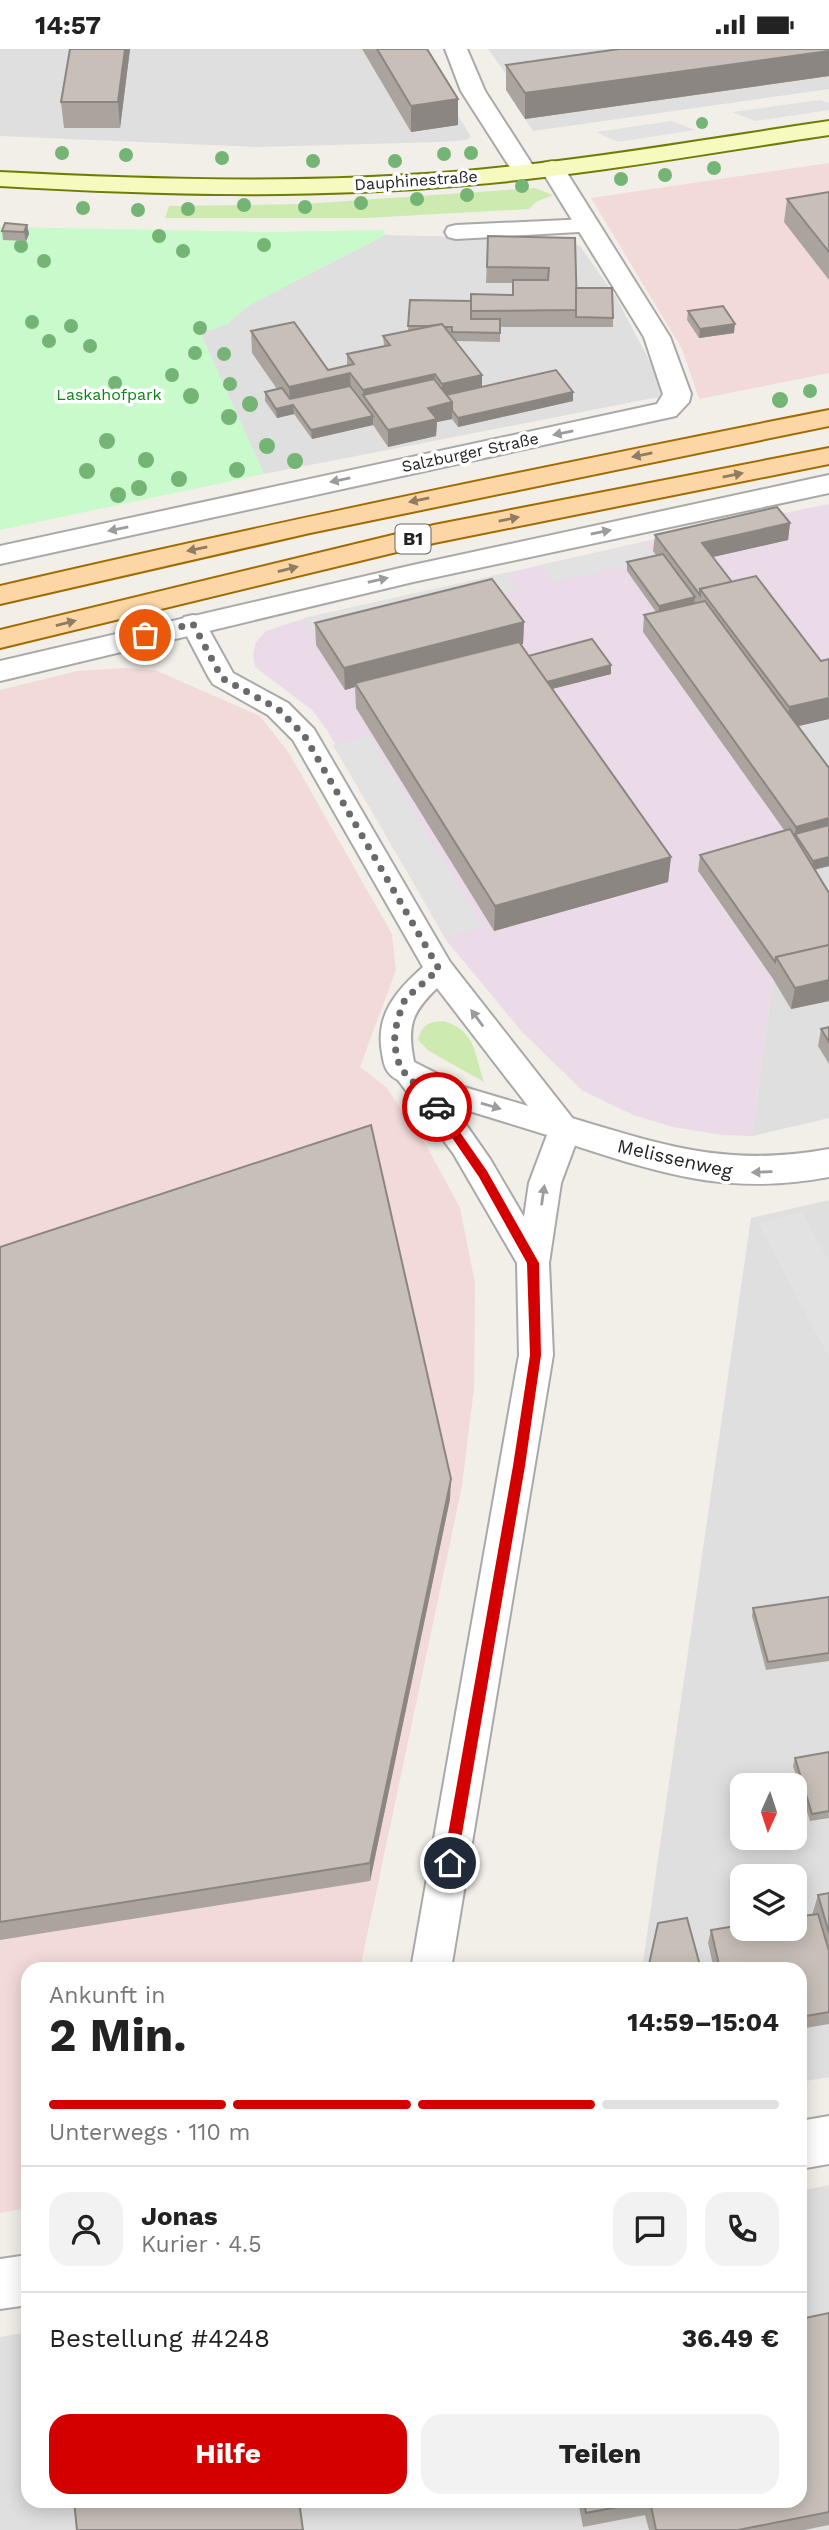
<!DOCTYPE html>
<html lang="de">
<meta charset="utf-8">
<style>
:root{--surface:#fff;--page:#f2f2f2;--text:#222;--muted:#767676;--line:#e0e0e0;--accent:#d40000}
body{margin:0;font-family:"Work Sans",sans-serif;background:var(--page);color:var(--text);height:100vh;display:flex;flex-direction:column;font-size:26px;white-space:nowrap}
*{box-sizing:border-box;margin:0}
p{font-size:23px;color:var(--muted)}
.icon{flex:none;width:38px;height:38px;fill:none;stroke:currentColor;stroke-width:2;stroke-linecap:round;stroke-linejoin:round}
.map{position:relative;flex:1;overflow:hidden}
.sheet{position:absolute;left:21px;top:1913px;width:786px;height:546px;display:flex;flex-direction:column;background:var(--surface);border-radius:21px;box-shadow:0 4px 18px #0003}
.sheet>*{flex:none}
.needle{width:46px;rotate:183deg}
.fabs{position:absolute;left:730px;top:1724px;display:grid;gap:14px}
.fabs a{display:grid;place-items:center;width:77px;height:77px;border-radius:14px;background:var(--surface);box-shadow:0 4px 18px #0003;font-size:35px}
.pin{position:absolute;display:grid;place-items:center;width:60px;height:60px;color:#fff;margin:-30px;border:4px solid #fff;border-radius:50%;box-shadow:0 2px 7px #0007}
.courier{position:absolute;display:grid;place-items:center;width:70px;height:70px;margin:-35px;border:5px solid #d40000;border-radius:50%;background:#fff;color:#222;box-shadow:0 2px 9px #0007}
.overview em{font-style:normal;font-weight:700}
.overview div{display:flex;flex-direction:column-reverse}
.overview{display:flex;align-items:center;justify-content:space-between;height:119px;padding:0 28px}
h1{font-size:46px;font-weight:700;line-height:52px}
.bar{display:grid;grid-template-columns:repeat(4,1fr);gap:10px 7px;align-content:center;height:84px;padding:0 28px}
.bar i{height:9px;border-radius:5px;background:var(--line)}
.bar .active{background:var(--accent)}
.bar p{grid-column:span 4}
.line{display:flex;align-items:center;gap:18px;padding:0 28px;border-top:2px solid var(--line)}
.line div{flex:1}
.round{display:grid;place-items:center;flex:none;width:74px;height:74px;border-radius:21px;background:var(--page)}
.cta{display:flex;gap:14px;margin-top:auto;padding:14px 28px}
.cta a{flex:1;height:80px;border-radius:21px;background:var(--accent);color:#fff;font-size:28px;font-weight:700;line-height:80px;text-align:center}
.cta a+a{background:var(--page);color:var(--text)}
.status{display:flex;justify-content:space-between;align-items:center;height:49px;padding:0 35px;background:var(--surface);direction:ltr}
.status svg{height:19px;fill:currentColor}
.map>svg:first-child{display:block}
.residential{fill:#e0dfdf;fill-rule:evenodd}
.commercial{fill:#f2dad9}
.industrial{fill:#ebdbe8}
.grass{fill:#cdebb0}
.park{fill:#c8facc}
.parking{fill:#e2e2e2}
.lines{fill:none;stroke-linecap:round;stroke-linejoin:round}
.lane-casing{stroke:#a9a9a9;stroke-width:4}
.street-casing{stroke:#a9a9a9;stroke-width:4}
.secondary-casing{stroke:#707d05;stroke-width:4}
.primary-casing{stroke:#a06b00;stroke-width:4}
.lane{fill:#fff;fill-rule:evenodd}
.street{fill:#fff;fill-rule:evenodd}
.secondary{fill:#f7fabf;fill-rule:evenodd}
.primary{fill:#fcd6a4;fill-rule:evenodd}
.tree{fill:#74b475}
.wall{fill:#aba49e}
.shaded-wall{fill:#8b8681}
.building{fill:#c7bfb8;stroke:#8b8681;stroke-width:2}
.oneway{fill:#9c9c9c}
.oneway2{fill:#8f7c63}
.route{fill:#d40000}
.done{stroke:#6b6a68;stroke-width:7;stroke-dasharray:0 12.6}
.labels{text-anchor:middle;stroke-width:7;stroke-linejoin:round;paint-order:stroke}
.far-street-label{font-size:16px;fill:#222;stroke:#fff}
.far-park-label{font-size:16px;fill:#0c8416;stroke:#fff}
.shield{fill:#fff;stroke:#646464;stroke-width:2}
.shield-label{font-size:18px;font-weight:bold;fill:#222}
.street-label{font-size:19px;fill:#222;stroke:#fff}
</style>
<div class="status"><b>14:57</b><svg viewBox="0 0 49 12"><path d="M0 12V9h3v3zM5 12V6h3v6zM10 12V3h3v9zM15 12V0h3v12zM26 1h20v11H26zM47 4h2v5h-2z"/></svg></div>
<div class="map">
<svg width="829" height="2481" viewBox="0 0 829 2481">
<rect width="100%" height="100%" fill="#f2efe9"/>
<!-- residential -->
<g class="residential">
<polygon points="0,0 419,0 471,88 466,91 440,93 258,98 0,87"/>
<polygon points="488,0 829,0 829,40 533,82 506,41 512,33"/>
<polygon points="385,186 516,189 571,193 580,197 616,248 660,332 661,342 659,348 264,425 200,285 227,275 249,256"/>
<polygon points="829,670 829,739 786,680"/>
<polygon points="829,785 829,1069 752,1087 773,930 698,822"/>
<path d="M 829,1151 L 829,2028 L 800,2033 L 800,1920 L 642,1920 L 751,1169 ZM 742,1736 L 794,1736 L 794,1788 L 742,1788 ZM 742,1827 L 794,1827 L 794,1880 L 742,1880 Z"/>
<polygon points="829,2136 829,2481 0,2481 0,2288 28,2283 28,2452 800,2452 800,2142"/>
</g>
<!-- commercial -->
<g class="commercial">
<polygon points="829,114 829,324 699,350 682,300 591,149"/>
<polygon points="125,619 155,621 260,667 289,704 392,885 396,921 360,1018 386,1038 426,1096 460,1159 475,1234 474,1339 462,1437 360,1920 28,1920 28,2159 0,2164 0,641 77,622"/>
</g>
<!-- industrial -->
<polygon class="industrial" points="829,455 829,670 786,680 829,785 698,823 773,930 752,1087 722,1086 673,1078 633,1066 583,1042 523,984 446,891 327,681 312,661 255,618 253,605 256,593 266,582 299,571 646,492"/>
<!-- grass -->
<g class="grass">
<polygon points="535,139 553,146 536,153 529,160 366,169 165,169 169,157 303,155"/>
<path d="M 443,972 C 476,981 474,1004 484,1033 L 429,1002 L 418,991 C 422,976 428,973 443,972 Z"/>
</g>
<!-- park -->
<polygon class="park" points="0,178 270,183 384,181 385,186 249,256 227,275 201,285 264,425 0,481"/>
<!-- parking -->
<g class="parking">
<polygon points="820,51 829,54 829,61 755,72 732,63"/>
<polygon points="672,72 695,81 618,93 596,83"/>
<polygon points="642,494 654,510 552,533 541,516"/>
<polygon points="506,524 517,541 314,587 303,569"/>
<polygon points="369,686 483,878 445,888 333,696"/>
<polygon points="802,1163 829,1213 829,1309 758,1174"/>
</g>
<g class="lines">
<defs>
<g id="lane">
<polygon points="588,170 596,172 599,177 596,182 456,190 448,188 445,183 448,178 456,176"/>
<path d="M 193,566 L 202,568 L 233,624 L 288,654 L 314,680 L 450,913 L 581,1080 L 561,1134 L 549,1214 L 553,1306 L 451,1920 L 411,1920 L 519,1306 L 517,1214 L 453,1104 L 398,1031 C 386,1025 384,1017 382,1004 C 375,966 396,942 423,918 L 293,691 L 268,666 L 213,635 L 209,629 L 180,574 L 184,568 ZM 437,939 L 528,1057 L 464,1038 L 414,1013 C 407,977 411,964 437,939 ZM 453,1057 L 547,1086 L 529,1134 L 524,1168 L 490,1110 Z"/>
</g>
<g id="street">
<polygon points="445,0 467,0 485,42 537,123 534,128 525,130 516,128 461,42"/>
<polygon points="552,112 561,114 564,119 670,288 691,345 689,353 676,367 0,515 0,497 657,355 663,345 644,288 540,119 543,114"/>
<polygon points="829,426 829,444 413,533 0,632 0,612 413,516"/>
<path d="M 565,1067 C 663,1096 725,1119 829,1100 L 829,1128 C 722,1148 653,1122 552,1089 L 547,1080 L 552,1071 Z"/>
<polygon points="829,2067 829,2115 800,2120 800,2072"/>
<polygon points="28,2206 28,2256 0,2260 0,2210"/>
</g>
<path id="secondary" d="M 829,72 L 829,86 C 708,104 588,126 466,136 C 311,150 155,146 0,137 L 0,123 C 155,131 311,135 466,122 C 588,111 708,90 829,72 Z"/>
<g id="primary">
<path d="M 829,361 L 829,377 L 310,484 L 0,555 L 0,537 C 275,473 552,416 829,361 Z"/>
<polygon points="829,399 829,415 434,494 0,599 0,581 434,476"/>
</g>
</defs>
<!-- lane casing -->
<use href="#lane" class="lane-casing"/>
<!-- street casing -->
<use href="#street" class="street-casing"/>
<!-- secondary casing -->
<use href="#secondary" class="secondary-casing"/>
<!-- primary casing -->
<use href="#primary" class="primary-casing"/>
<!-- lane -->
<use href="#lane" class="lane"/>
<!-- street -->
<use href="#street" class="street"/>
<!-- secondary -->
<use href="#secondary" class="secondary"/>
<!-- primary -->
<use href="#primary" class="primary"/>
</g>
<!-- trees -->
<g class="tree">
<circle cx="702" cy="74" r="6"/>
<circle cx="62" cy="104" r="7"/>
<circle cx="471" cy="104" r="7"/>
<circle cx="444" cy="105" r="7"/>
<circle cx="126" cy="106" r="7"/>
<circle cx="222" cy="109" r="7"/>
<circle cx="313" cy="112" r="7"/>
<circle cx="395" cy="112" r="7"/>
<circle cx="714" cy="119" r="7"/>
<circle cx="665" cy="126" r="7"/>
<circle cx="621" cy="130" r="7"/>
<circle cx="522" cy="137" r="7"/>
<circle cx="467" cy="146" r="7"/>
<circle cx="417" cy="150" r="7"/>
<circle cx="361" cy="154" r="7"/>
<circle cx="244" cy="156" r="7"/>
<circle cx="305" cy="158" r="7"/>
<circle cx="83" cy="159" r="7"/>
<circle cx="188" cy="160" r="7"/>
<circle cx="138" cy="161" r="7"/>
<circle cx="159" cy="187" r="7"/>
<circle cx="264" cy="196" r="7"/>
<circle cx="21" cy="197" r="7"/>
<circle cx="183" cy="202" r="7"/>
<circle cx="44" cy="212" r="7"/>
<circle cx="32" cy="273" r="7"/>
<circle cx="71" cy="277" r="7"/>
<circle cx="200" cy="279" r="7"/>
<circle cx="49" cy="292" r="7"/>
<circle cx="90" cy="297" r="7"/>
<circle cx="195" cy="304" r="7"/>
<circle cx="224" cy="305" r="7"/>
<circle cx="172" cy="326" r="7"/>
<circle cx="115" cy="334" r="7"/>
<circle cx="230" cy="335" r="7"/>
<circle cx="810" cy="342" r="7"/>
<circle cx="191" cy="347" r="8"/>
<circle cx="780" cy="351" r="8"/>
<circle cx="250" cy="355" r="8"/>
<circle cx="229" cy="368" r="8"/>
<circle cx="107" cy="392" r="8"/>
<circle cx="267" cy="397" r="8"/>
<circle cx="146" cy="411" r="8"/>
<circle cx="295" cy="412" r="8"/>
<circle cx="237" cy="421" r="8"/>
<circle cx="87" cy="422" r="8"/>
<circle cx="179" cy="430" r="8"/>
<circle cx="139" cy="439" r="8"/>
<circle cx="118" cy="446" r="8"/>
</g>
<!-- wall -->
<g class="wall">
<polygon points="70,0 130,0 120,79 64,79 61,53"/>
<polygon points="362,0 427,0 458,50 458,76 411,83"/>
<polygon points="829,0 829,27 525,70 506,41 506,16"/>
<polygon points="829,143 829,231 784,173 787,150"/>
<polygon points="27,176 29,185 26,192 3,191 2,182"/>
<polygon points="488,187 575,189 576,239 613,269 613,278 500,278 500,293 456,292 482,326 482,338 573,352 458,378 452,370 437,373 436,387 388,398 373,376 312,390 294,365 277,369 265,352 265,343 277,340 252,304 251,282 328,321 347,317 347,305 384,297 383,287 408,282 410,251 471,252 512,246 513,234 486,234"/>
<polygon points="688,262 734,284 699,289 687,271"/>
<polygon points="790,474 788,491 712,508 732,533 821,612 829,610 829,670 798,677 829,817 815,821 829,844 829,952 791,960 773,930 698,822 700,806 784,781 643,583 644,566 656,563 627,522 627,513 656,506 653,502 655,486"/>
<polygon points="524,573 523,595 521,596 528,607 611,625 552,640 671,808 668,833 494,882 356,659 355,638 345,641 316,596 315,574"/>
<polygon points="829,978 829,1015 818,997 821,980"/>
<polygon points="0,1198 450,1450 370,1832 0,1891"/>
<polygon points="829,1548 829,1612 766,1621 752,1567 753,1559"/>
<polygon points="829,1703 829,1769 810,1772 793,1717 795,1709"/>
<polygon points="829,1844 829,1975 800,1980 800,1920 714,1920 708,1894 711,1881 812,1866 818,1846"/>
<polygon points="829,2264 829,2476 804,2481 649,2481 645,2466 583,2478 578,2452 800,2452"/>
</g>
<!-- shaded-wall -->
<g class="shaded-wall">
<polygon points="125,0 130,0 120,79 118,53"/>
<polygon points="829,2 829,27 525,70 525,44"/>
<polygon points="458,50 458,76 411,83 411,57"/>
<polygon points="27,176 29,185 26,192 24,183"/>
<polygon points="735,275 734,284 699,289 700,280"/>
<polygon points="350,324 351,346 293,356 294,365 277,369 276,360 290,357 289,338"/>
<polygon points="435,325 434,346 363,346 363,341"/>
<polygon points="482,326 482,347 452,354 452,370 437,373 436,387 388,398 388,381 428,359 442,356 442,335"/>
<polygon points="573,343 573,352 458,378 458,369"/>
<polygon points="373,367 373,376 312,390 311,381"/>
<polygon points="790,474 788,491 700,511 702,494"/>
<polygon points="695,548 694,558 659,566 659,557"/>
<polygon points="524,573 523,595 357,637 355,634 355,638 345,641 344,619"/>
<polygon points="611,616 611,625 536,644 537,635"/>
<polygon points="829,649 829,670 786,680 789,658"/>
<polygon points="829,769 829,785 795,785 796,778"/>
<polygon points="671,808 668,833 494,882 495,857"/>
<polygon points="829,808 829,817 811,821 813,812"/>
<polygon points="829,931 829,952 791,960 795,939"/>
<polygon points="451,1430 450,1450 370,1832 370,1814"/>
</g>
<!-- building -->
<g class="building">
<polygon points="70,0 125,0 118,53 61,53"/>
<polygon points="377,0 427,0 458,50 411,57"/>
<polygon points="619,0 829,0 829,2 525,44 506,16"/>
<polygon points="829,143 829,203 787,150"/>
<polygon points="5,174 27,176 24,183 2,182"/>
<polygon points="488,187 575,189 577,261 471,262 471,245 513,246 513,231 548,231 549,219 487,218"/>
<polygon points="576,239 612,239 613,269 576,268"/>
<polygon points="410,251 471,252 471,270 500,270 500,284 452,283 452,278 444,278 442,275 429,277 408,277"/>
<polygon points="723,257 735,275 700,280 688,262"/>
<polygon points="294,273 328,321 354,315 347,305 390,296 383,287 442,275 482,326 442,335 435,325 363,341 350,324 289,338 251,282"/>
<polygon points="556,321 573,343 458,369 452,361 452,353 446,346"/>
<polygon points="434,330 452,353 428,359 437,370 388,381 363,346"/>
<polygon points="350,337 373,367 311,381 293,356 276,360 265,343 282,339 290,350"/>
<polygon points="777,458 790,474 702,494 732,533 700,540 700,546 655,486"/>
<polygon points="663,505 695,548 659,557 627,513"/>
<polygon points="756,527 821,612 829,610 829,649 789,658 700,540"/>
<polygon points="492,530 524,573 344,619 315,574"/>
<polygon points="705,552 829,719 829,769 796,778 644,566"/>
<polygon points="592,590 611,616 547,633 528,607"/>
<polygon points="519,593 671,808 495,857 355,634"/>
<polygon points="829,776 829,808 813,812 795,785"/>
<polygon points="790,780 829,844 829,896 776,908 775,913 700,806"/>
<polygon points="829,896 829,931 795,939 776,908"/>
<polygon points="829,978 829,993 821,980"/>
<polygon points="371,1076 451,1430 370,1814 0,1873 0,1198"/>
<polygon points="829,1548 829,1604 768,1613 753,1559"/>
<polygon points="829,1703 829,1762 812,1765 795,1709"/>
<polygon points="829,1844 829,1884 818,1846"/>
<polygon points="818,1865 829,1902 829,1963 800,1968 800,1920 720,1920 711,1881 742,1876 742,1880 794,1880 794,1868"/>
<polygon points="687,1869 701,1920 648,1920 658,1874"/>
<polygon points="829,2264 829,2463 738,2481 656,2481 650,2452 800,2452 800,2270"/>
<polygon points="74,2452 299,2452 303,2481 77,2481"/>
<polygon points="584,2452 648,2452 586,2464"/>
</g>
<!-- one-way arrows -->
<defs><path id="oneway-solid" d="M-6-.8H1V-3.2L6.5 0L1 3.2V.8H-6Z" transform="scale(1.75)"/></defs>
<g class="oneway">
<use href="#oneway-solid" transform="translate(563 384) rotate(168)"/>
<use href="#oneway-solid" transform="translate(340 431) rotate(168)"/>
<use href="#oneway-solid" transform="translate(118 480) rotate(168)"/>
<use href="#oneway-solid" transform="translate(601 483) rotate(-12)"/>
<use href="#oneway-solid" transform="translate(378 531) rotate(-13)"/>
<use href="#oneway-solid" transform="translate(477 969) rotate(-126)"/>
<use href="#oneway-solid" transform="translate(491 1057) rotate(16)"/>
<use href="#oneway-solid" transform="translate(762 1123) rotate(178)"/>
<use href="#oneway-solid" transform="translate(543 1146) rotate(-82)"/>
</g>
<g class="oneway2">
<use href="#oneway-solid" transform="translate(642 406) rotate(169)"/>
<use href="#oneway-solid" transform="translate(733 426) rotate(-11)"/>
<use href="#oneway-solid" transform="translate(419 451) rotate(168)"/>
<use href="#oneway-solid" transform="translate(509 470) rotate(-11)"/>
<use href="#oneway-solid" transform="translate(197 500) rotate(168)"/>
<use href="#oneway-solid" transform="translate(288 520) rotate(-14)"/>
<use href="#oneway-solid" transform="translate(66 574) rotate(-14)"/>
</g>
<!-- route -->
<polygon class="route" points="437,1055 441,1056 487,1122 539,1214 541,1306 525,1417 457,1814 450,1820 443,1814 513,1417 530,1306 527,1214 479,1128 433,1061 432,1058"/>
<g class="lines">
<!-- done -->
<polyline class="done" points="145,586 193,575 222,629 278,660 304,686 439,920 405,950 397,972 394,994 400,1019 437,1058"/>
</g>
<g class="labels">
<!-- far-street labels -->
<g class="far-street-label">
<text transform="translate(416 131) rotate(-4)" y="6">Dauphinestraße</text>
<text transform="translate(470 403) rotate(-12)" y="6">Salzburger Straße</text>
</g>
<!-- far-park labels -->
<g class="far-park-label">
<text x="109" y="351">Laskahofpark</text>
</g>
<!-- shield labels -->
<rect class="shield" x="395.5" y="475.5" width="35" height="29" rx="5"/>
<g class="shield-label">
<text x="413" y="496">B1</text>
</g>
<!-- street labels -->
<g class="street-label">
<text transform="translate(675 1109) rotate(13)" y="7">Melissenweg</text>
</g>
</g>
</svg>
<div class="fabs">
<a><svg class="needle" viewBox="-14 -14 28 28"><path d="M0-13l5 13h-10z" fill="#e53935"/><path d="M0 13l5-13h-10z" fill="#767676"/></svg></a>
<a><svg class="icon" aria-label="layers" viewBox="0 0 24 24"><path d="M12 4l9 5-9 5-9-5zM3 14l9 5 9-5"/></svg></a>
</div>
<div class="pin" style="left:145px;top:586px;background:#ea580c"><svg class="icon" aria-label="bag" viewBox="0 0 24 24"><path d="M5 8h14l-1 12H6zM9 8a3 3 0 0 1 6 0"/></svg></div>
<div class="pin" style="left:450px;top:1814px;background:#1f2937"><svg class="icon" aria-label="home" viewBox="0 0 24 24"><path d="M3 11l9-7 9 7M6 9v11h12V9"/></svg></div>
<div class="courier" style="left:437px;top:1058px"><svg class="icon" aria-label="car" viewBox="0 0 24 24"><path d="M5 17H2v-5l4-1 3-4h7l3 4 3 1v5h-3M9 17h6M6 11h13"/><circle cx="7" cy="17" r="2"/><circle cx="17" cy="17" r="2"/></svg></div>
<section class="sheet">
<div class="overview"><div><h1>2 Min.</h1><p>Ankunft in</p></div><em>14:59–15:04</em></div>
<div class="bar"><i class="active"></i><i class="active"></i><i class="active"></i><i></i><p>Unterwegs · 110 m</p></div>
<div class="line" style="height:126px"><a class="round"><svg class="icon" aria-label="person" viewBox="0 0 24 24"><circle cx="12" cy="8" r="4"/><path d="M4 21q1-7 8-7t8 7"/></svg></a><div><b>Jonas</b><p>Kurier · 4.5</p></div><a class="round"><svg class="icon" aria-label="chat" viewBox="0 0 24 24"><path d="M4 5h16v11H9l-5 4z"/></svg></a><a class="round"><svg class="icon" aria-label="phone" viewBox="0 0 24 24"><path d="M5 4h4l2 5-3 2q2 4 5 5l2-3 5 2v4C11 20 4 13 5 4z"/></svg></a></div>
<div class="line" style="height:91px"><div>Bestellung #4248</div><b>36.49 €</b></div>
<div class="cta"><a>Hilfe</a><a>Teilen</a></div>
</section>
</div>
